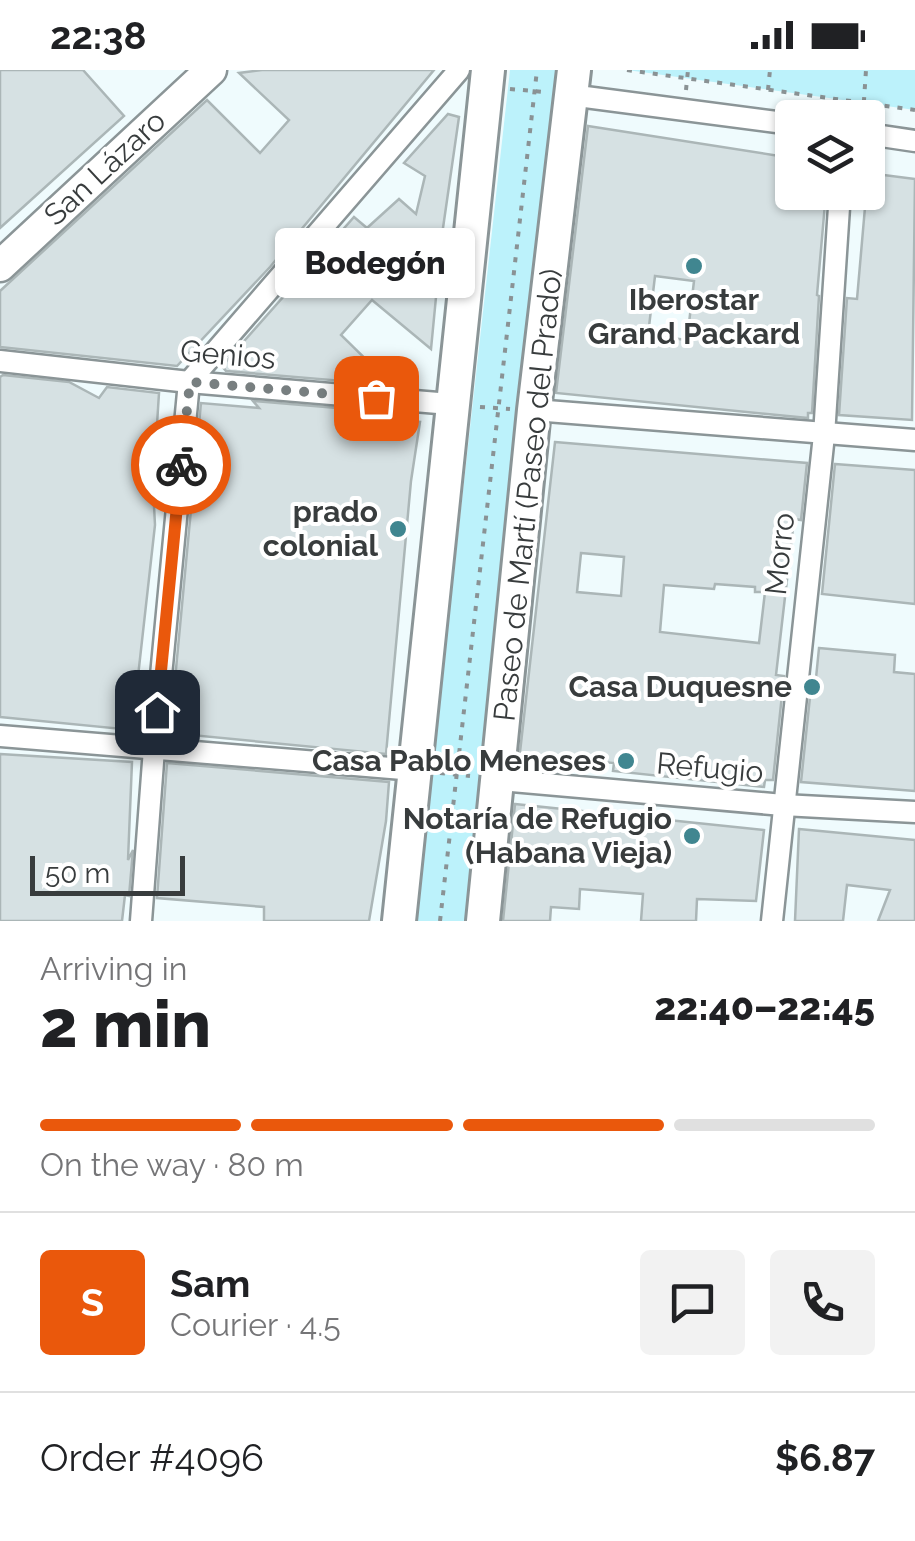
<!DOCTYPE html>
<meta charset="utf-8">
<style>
:root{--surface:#fff;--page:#f2f2f2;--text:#202124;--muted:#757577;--line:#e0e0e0;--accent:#ea580c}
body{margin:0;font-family:Raleway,sans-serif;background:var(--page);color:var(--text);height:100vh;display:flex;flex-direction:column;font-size:38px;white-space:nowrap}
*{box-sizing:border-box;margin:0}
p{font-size:32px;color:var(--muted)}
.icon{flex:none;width:55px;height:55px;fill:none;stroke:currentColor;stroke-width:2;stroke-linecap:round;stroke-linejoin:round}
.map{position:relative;height:851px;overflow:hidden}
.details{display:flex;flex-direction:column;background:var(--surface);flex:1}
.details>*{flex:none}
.buttons{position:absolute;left:775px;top:30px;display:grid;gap:20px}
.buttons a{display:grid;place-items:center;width:110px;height:110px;border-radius:10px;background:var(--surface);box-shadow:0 2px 8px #0004;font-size:50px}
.scale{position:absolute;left:30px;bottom:25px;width:155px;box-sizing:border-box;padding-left:10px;border:5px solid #383c3d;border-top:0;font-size:28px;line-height:35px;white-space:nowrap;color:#383c3d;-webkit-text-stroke:8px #fff;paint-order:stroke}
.pin{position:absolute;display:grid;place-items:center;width:85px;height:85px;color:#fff;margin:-42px;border-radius:20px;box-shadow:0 5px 15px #0006}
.courier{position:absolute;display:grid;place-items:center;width:100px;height:100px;margin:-50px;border:8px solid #ea580c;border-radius:50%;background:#fff;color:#222;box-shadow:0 2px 12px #0007}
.bubble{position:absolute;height:70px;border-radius:10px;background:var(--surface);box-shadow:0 2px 8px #0004;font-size:32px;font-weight:800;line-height:70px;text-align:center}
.overview em{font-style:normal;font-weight:800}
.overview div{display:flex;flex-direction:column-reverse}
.overview{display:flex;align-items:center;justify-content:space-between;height:170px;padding:0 40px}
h1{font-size:65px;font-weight:800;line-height:75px}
.bar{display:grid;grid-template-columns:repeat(4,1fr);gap:15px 10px;align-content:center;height:120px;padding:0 40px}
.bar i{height:12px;border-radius:8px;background:var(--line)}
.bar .current{background:var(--accent)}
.bar p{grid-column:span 4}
.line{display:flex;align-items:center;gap:25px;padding:0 40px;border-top:2px solid var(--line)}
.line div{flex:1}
.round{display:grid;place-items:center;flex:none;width:105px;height:105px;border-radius:10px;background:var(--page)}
.status{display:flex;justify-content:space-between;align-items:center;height:70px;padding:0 50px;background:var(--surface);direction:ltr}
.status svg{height:28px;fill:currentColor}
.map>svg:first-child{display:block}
.green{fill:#bcf2fb}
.building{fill:#d6e1e3;stroke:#abb6b7;stroke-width:2.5;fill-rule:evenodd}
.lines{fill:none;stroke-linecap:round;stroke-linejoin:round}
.street-casing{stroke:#8b9597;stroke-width:25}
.secondary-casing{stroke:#8b9597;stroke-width:35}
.primary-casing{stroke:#8b9597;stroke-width:38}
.path{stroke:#8a9294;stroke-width:4;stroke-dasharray:5 8;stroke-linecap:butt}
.street{stroke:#fff;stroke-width:20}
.secondary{stroke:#fff;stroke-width:30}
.primary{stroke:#fff;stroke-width:32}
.done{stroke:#787f80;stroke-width:10;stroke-dasharray:0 18}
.route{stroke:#ea580c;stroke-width:12}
.poi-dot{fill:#408690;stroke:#fff;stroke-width:4}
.labels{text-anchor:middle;stroke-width:8;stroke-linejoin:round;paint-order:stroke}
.street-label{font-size:30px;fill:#383c3d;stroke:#fff}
.poi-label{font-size:30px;font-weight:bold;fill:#383c3d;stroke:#fff;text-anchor:end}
</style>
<div class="status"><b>22:38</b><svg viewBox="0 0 49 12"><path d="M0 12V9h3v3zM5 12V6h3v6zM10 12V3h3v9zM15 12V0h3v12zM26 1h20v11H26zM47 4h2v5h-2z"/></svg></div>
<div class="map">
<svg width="915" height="851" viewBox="0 0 915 851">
<rect width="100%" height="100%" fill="#effbfd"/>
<!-- green -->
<g class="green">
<polygon points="510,0 562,0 468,851 415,851"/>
<polygon points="627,0 915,0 915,40"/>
</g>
<!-- building -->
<g class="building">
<polygon points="0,0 83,0 124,46 0,158"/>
<polygon points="262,0 434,0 270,197 177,296 0,277 0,221 207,30 260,83 289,50 239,3"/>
<polygon points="448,44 459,47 442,165 431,279 372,230 341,265 381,304 378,314 226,301 222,296 354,147 367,158 399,129 416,144 425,106 404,93"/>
<path d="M 588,56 L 792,88 L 792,122 L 826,122 L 817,225 L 819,226 L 812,343 L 808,343 L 808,348 L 556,323 ZM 655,206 L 694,211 L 687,270 L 648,265 Z"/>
<polygon points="868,103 915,109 912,350 839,345 847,228 857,229"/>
<polygon points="3,305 69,312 99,328 107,317 159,323 153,417 155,455 132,660 0,647 0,307"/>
<polygon points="253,331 373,341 372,348 420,352 411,411 386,684 170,663 201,333 259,338"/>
<path d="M 555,372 L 807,393 L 801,450 L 794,449 L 776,605 L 784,606 L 773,710 L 765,710 L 764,717 L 613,701 L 614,693 L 564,688 L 559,695 L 519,691 ZM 581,483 L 624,487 L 621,526 L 577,522 ZM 715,514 L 755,517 L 755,522 L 765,522 L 759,573 L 660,562 L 664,515 L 714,519 Z"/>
<polygon points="835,394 915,400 915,534 822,524"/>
<polygon points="819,578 895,585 894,602 915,604 915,721 801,712 812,608 816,608"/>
<polygon points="0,684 132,692 128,790 133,780 129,826 125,825 122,851 0,851"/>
<polygon points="167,693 389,712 386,751 369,851 264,851 264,837 157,828"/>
<polygon points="515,734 764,760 756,831 697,829 696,851 641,851 643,824 580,819 579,839 551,837 550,851 503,851"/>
<polygon points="799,759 915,770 915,851 878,851 890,820 847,815 843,851 795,851"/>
</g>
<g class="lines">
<defs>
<g id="street">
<polyline points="570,25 792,54"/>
<polyline points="868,64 915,71"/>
<polyline points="0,291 189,312 450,334"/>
<polyline points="534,340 915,370"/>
<polyline points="0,666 415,700"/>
<polyline points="499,710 783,735 915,742"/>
<polyline points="141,851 154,679 189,312 459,0"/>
<polyline points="772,851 824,365 840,122"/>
</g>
<polyline id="secondary" points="0,196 211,0"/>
<g id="primary">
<polyline points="399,851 488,0"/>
<polyline points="483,851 534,340 574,0"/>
</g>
</defs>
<!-- street casing -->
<use href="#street" class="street-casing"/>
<!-- secondary casing -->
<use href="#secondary" class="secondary-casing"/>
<!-- primary casing -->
<use href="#primary" class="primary-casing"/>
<!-- path -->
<g class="path">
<polyline points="627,0 915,40"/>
<polyline points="510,19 545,22"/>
<polyline points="686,20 688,0"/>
<polyline points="768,20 770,0"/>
<polyline points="863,45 866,0"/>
<polyline points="480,337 510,339"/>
<polyline points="440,703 470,706"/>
<polyline points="440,851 537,0"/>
</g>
<!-- street -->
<use href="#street" class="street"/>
<!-- secondary -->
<use href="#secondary" class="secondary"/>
<!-- primary -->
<use href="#primary" class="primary"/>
</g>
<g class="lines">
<!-- done -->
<polyline class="done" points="181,395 190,312 376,328"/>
<!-- route -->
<polyline class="route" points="157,642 181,395"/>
</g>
<!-- markers -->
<g class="poi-dot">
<circle cx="694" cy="196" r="10"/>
<circle cx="398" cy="459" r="10"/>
<circle cx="812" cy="617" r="10"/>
<circle cx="626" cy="691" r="10"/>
<circle cx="692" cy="766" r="10"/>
</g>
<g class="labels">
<!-- street labels -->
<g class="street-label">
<text transform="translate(105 98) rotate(-43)" y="10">San Lázaro</text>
<text transform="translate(228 285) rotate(5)" y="10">Genios</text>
<text transform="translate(528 425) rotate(-84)" y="10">Paseo de Martí (Paseo del Prado)</text>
<text transform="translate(780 484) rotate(-84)" y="10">Morro</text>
<text transform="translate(710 698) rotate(5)" y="10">Refugio</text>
</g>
<!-- poi labels -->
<g class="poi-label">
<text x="694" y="240" text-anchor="middle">Iberostar<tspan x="694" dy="34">Grand Packard</tspan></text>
<text x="378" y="452">prado<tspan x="378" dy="34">colonial</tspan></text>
<text x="792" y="627">Casa Duquesne</text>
<text x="606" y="701">Casa Pablo Meneses</text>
<text x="672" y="759">Notaría de Refugio<tspan x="672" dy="34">(Habana Vieja)</tspan></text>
</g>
</g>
</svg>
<div class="buttons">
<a><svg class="icon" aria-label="layers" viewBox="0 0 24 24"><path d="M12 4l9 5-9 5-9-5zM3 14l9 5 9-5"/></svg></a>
</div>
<div class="scale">50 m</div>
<div class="pin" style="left:376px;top:328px;background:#ea580c"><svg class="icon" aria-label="bag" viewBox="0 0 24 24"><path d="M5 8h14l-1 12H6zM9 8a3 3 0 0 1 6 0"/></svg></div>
<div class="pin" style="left:157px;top:642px;background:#1f2937"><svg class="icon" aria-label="home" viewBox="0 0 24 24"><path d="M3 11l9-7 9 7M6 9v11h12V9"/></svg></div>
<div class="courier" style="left:181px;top:395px"><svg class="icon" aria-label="bike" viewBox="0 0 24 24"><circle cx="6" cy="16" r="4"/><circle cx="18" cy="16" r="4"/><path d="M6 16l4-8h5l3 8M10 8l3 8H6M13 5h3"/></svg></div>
<div class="bubble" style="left:275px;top:158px;width:200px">Bodegón</div>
</div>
<section class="details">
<div class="overview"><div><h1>2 min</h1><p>Arriving in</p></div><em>22:40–22:45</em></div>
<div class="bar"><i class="current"></i><i class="current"></i><i class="current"></i><i></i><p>On the way · 80 m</p></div>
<div class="line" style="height:180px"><b class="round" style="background:var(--accent);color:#fff">S</b><div><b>Sam</b><p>Courier · 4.5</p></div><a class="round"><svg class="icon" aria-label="chat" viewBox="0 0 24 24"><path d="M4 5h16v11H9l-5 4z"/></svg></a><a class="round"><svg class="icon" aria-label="phone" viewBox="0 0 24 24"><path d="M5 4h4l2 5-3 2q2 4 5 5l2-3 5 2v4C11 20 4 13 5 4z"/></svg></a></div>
<div class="line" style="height:130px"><div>Order #4096</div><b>$6.87</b></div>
</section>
